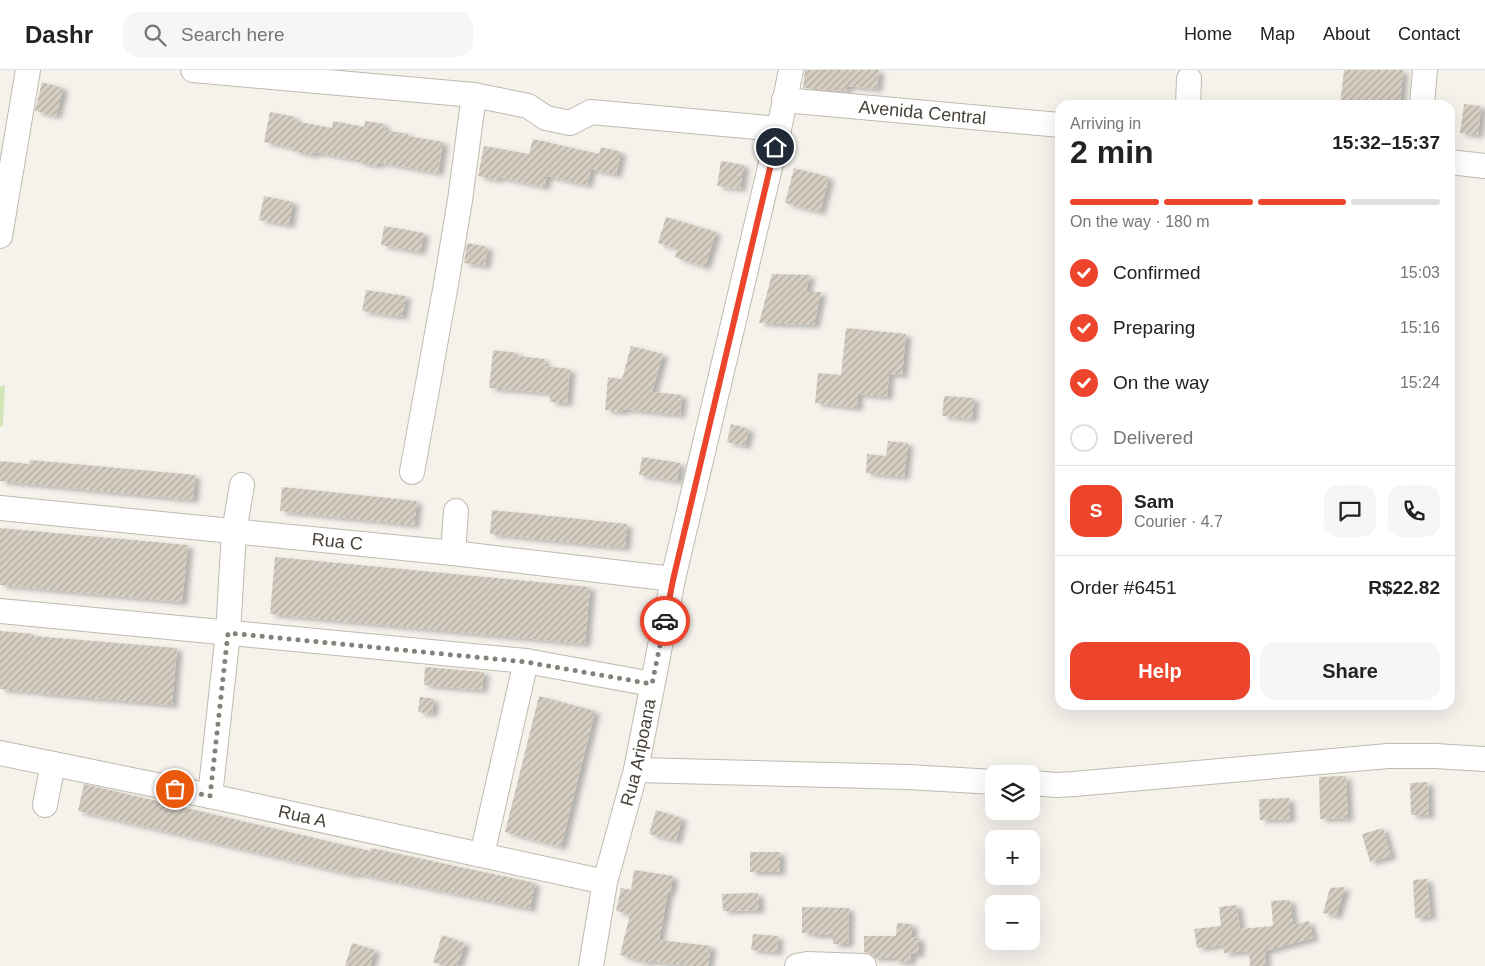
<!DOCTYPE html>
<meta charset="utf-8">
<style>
:root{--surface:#fff;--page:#f6f6f6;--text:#222;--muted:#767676;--line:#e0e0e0;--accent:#ec452b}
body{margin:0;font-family:Helvetica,sans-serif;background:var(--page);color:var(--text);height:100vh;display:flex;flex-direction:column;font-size:19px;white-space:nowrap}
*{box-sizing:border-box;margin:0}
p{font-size:16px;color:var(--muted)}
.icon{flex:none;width:28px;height:28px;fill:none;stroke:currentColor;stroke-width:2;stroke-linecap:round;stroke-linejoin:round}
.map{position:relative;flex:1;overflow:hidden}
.drawer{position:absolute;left:1055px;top:30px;width:400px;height:610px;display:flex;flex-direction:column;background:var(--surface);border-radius:15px;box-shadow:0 5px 20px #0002}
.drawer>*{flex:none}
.buttons{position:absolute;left:985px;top:695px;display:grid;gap:10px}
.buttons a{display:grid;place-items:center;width:55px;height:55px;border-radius:10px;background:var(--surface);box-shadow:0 5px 20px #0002;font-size:25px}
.pin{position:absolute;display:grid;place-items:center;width:42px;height:42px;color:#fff;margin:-21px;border:2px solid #fff;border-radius:50%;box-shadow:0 1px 5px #0007}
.courier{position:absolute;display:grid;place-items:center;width:50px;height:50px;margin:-25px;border:4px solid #ec452b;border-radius:50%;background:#fff;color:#222;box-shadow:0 1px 6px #0007}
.overview em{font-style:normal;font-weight:800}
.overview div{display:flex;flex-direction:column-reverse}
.overview{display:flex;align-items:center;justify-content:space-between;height:85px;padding:0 15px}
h1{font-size:32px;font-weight:800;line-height:38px}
.bar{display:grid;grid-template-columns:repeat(4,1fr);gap:8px 5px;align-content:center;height:60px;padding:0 15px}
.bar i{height:6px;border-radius:4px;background:var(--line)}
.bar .on{background:var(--accent)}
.bar p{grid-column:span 4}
.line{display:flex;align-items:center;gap:12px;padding:0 15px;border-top:1px solid var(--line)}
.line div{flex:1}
.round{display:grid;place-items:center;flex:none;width:52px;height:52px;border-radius:15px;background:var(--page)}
ol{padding:0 15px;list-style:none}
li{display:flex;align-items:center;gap:15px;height:55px}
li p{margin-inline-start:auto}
li .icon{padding:5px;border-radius:50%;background:var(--accent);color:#fff;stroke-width:4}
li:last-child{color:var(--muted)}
li i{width:28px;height:28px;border:2px solid var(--line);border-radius:50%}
.cta{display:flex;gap:10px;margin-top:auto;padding:10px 15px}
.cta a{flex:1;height:58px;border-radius:15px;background:var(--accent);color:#fff;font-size:20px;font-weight:800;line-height:58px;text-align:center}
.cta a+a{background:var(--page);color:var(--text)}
header{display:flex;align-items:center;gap:30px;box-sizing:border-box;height:70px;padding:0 25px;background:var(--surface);border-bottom:1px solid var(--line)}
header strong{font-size:24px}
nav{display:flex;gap:28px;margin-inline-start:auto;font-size:18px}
.search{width:350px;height:45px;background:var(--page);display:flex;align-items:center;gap:12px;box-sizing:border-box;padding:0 18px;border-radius:15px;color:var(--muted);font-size:19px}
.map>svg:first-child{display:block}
.pitch{fill:#d2e6b8}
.building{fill:url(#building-hatch);filter:url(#shadow)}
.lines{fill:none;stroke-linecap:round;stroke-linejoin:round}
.minor-casing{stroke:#c0b9af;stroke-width:26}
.minor{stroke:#fff;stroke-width:24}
.done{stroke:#858078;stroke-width:5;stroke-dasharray:0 9}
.route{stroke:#ec452b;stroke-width:6}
.labels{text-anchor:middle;stroke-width:4.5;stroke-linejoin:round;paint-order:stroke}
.street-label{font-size:18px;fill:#49433a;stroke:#fff}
</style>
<header>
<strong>Dashr</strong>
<div class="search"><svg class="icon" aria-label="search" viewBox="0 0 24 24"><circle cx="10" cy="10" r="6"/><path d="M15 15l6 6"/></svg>Search here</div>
<nav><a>Home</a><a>Map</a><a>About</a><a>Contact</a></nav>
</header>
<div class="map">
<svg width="1485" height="896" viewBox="0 0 1485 896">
<defs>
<pattern id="building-hatch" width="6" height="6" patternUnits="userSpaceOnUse" patternTransform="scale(1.25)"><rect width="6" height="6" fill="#d6cec2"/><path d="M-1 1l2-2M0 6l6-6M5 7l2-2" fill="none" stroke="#b0a99f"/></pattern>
<filter id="shadow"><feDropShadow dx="5.5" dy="3" stdDeviation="2.5" flood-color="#0004"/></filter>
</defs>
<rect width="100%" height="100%" fill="#f5f2ec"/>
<!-- pitch -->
<polygon class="pitch" points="0,316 5,316 3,356 0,356"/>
<!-- building -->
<g class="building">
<polygon points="805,0 879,0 877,19 847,16 847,21 803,18"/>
<polygon points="1344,0 1403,0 1400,35 1340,35"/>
<polygon points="42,12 63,18 56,46 35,41"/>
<polygon points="1464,34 1481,36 1478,65 1460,63"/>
<polygon points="270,42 295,47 294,51 332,58 333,51 364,57 365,51 385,54 384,60 409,64 408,66 443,72 438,103 378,92 378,96 358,92 358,90 315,82 314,85 293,81 294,78 264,72"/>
<polygon points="533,69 599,84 601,77 621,82 616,105 591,99 587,115 547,106 544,117 498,107 498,110 478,106 484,76 529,84"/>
<polygon points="721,91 744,95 740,119 717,116"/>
<polygon points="794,98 829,107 820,142 785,133"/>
<polygon points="264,126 293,132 289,155 259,150"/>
<polygon points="666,147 716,162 705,197 675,187 677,179 658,173"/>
<polygon points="384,156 424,163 420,182 381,175"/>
<polygon points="467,173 488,177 485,196 464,193"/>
<polygon points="772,204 810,205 806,222 821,222 814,255 759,253"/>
<polygon points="366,220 406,226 402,247 362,241"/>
<polygon points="846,258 906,264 902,305 889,304 887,327 858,324 857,338 815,333 818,303 841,305"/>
<polygon points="631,276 663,284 652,322 682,325 680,345 623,339 623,342 605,340 608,307 622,309"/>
<polygon points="493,280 518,283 517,286 545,289 544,296 570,299 567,333 550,332 550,323 489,318"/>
<polygon points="944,326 974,328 972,349 942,346"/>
<polygon points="731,354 749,359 745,376 727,372"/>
<polygon points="888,371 908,373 904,407 866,403 867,384 886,386"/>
<polygon points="642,387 680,393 677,411 639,405"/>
<polygon points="30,390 195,405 193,430 0,411 0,391 29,394"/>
<polygon points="282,417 417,431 414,455 280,441"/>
<polygon points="492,440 627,454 625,478 490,464"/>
<polygon points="0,458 188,475 182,532 0,515"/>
<polygon points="275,487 590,517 585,574 270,544"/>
<polygon points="0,561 33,564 33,566 177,578 172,635 37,623 37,622 0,619"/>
<polygon points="425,597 484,602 482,620 424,615"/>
<polygon points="539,626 595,641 561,777 505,762"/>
<polygon points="420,627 434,629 432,644 418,642"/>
<polygon points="1346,706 1348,748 1320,749 1319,707"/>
<polygon points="1428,712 1429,745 1411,745 1410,713"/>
<polygon points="84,714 370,781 371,778 535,813 530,839 355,803 354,805 78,741"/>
<polygon points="1289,728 1290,749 1260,750 1259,729"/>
<polygon points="656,740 682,748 676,771 649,764"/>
<polygon points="1383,758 1391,786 1370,792 1362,764"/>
<rect x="750" y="782" width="30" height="20"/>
<polygon points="634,800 673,806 670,823 668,822 659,870 711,876 708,896 693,896 649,891 648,893 620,885 630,844 616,841 621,818 631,820"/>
<polygon points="1427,809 1431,846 1415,848 1413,810"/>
<polygon points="1345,817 1336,846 1323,843 1330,818"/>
<polygon points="758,823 759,840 723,841 722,824"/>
<polygon points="1290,830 1293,855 1309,851 1313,868 1265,881 1266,896 1250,896 1249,881 1224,883 1223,875 1197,878 1194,859 1221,856 1219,837 1237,835 1240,859 1273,856 1271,831"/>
<polygon points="802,837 849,838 848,874 833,874 833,865 811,865 811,863 802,863"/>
<polygon points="897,853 912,854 912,867 919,868 919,884 911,884 910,892 895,891 895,888 874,888 871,884 864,882 864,866 896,866"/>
<polygon points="753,864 778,866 777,882 751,880"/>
<polygon points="442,865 465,873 457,896 444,896 433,892"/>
<polygon points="352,873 375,880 370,896 345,896"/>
</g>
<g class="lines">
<defs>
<g id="minor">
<polyline points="193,0 474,25 528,36 546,48 570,53 591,42 779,59"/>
<path id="s1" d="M 784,30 L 1060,55"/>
<polyline points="1188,35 1189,9"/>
<polyline points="1422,35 1425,0"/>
<polyline points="1450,92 1485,96"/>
<polyline points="0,166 28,0"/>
<polyline points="412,402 446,214 460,130 474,25"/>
<path id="s2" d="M 0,438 L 453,483 L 673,509"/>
<polyline points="453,483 456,441"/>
<polyline points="0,541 526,591 652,614"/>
<path id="s3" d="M 0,683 L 210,726 L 605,812"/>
<polyline points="636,700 908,707 994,712"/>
<polyline points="1031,713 1056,715 1074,714 1388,686 1435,686 1485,689"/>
<polyline points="210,726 228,563 234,462 242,415"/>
<polyline points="45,735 53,694"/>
<polyline points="482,785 526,591"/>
<path id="s4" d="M 591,896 L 605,812 L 636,700 L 673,509 L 779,59 L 791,0"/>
<polyline points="797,896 807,894 864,896"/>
</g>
</defs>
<!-- minor casing -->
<use href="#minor" class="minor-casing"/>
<!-- minor -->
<use href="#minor" class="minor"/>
</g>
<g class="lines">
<!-- done -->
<polyline class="done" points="175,719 210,726 228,563 526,592 652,614 665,551"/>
<!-- route -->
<polyline class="route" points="665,551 673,510 775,77"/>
</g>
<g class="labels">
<!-- street labels -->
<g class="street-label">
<text dy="6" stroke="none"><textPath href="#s1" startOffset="139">Avenida Central</textPath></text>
<text dy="6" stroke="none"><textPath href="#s2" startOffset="339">Rua C</textPath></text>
<text dy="6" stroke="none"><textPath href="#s4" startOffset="219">Rua Aripoana</textPath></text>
<text dy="6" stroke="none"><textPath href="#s3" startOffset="309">Rua A</textPath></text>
</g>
</g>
</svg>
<div class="buttons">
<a><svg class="icon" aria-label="layers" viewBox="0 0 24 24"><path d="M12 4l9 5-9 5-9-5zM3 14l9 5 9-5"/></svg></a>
<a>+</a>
<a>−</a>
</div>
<div class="pin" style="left:175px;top:719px;background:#ea580c"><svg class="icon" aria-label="bag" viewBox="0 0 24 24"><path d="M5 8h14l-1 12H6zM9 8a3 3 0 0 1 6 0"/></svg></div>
<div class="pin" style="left:775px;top:77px;background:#1f2937"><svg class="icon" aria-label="home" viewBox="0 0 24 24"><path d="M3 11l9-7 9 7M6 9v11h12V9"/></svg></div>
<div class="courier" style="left:665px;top:551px"><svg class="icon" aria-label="car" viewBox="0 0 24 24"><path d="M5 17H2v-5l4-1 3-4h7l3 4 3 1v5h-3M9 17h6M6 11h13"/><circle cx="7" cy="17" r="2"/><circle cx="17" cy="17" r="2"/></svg></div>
<section class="drawer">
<div class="overview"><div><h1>2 min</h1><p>Arriving in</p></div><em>15:32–15:37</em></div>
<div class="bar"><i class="on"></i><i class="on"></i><i class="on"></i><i></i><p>On the way · 180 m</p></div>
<ol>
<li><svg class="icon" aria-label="check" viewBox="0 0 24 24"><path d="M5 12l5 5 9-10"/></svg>Confirmed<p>15:03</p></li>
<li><svg class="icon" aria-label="check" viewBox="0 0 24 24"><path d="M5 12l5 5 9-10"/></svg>Preparing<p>15:16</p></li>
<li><svg class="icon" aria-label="check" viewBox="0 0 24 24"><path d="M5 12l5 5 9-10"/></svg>On the way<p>15:24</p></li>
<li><i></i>Delivered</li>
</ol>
<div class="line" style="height:90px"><b class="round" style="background:var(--accent);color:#fff">S</b><div><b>Sam</b><p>Courier · 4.7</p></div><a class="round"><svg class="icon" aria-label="chat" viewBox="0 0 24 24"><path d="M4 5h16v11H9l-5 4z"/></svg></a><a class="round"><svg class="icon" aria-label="phone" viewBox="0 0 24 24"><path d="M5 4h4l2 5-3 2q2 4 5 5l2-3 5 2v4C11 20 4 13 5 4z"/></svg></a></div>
<div class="line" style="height:65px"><div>Order #6451</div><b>R$22.82</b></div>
<div class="cta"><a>Help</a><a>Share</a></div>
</section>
</div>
